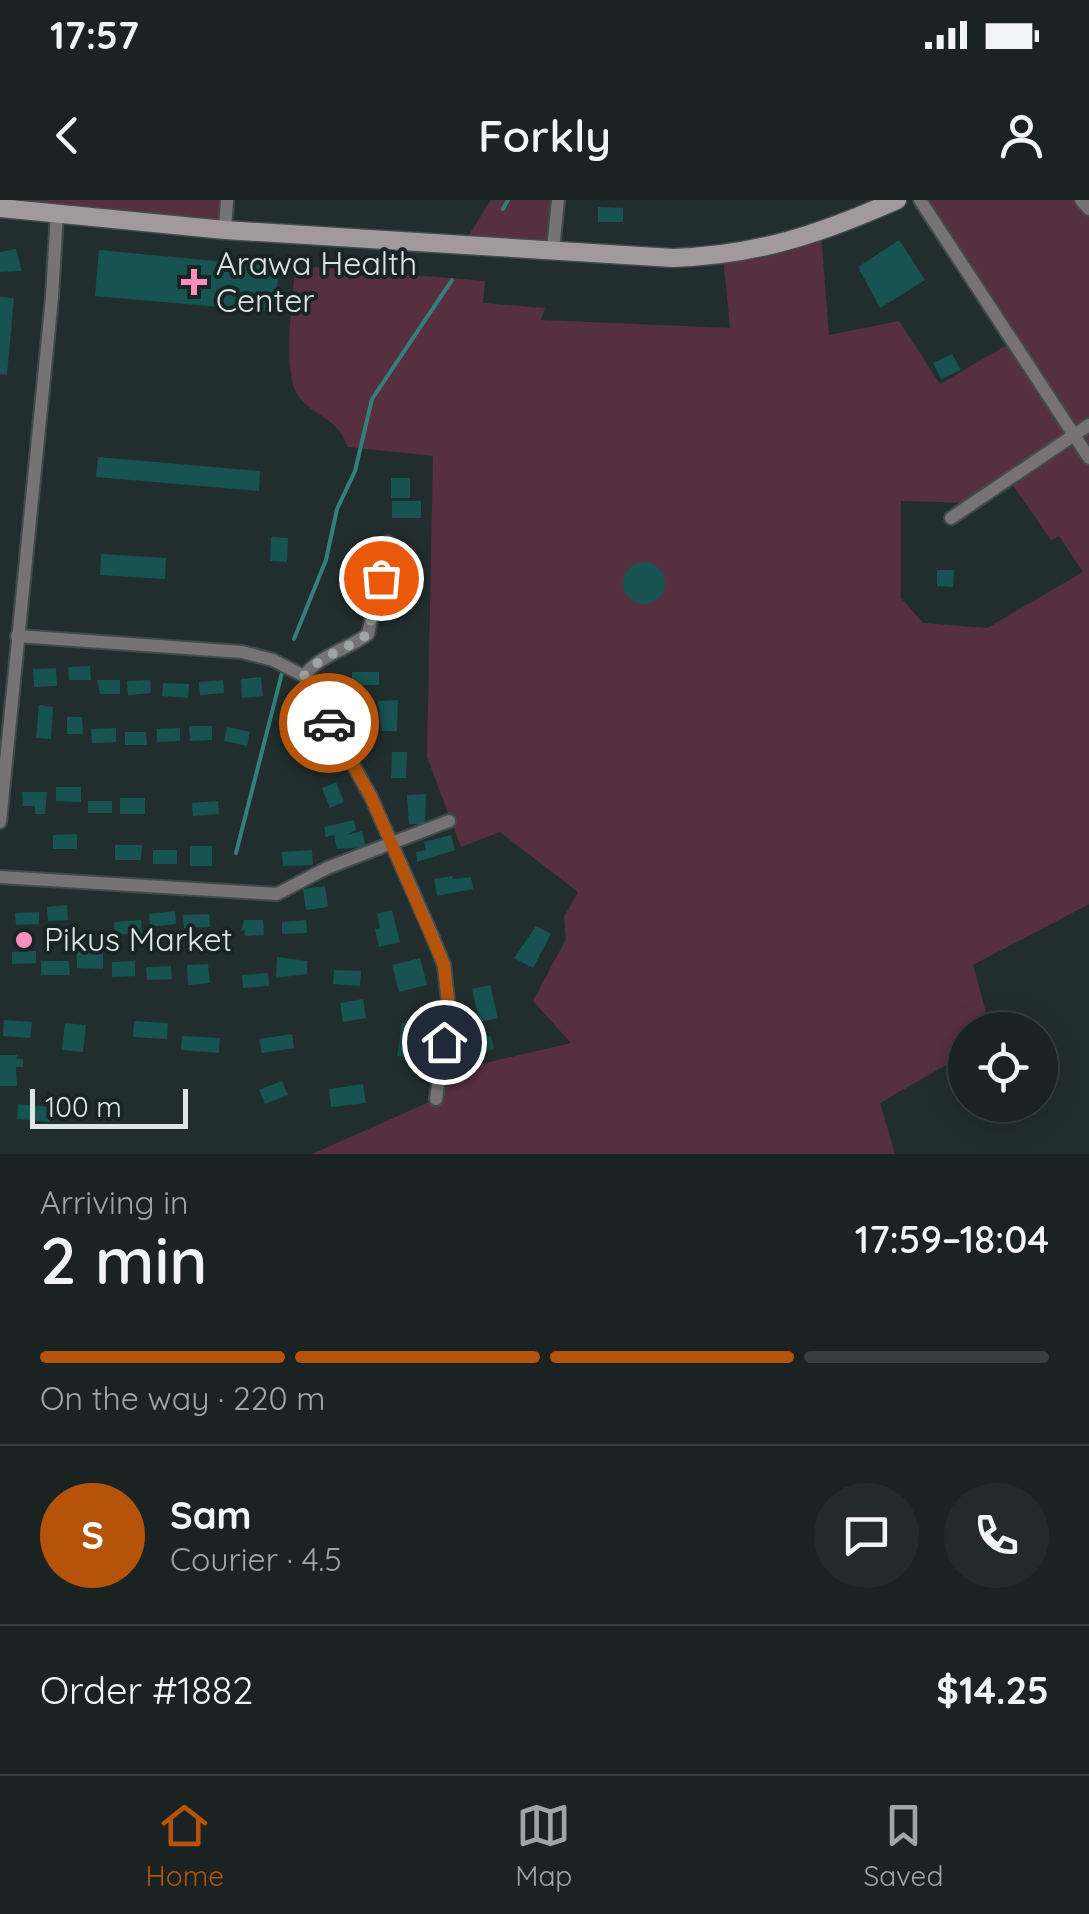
<!DOCTYPE html>
<meta charset="utf-8">
<style>
:root{--surface:#1a2222;--page:#232a2a;--text:#f1f3f6;--muted:#9fa4a5;--line:#383f40;--accent:#b45309}
body{margin:0;font-family:Quicksand,sans-serif;background:var(--page);color:var(--text);height:100vh;display:flex;flex-direction:column;font-size:38px;white-space:nowrap}
*{box-sizing:border-box;margin:0}
p{font-size:32px;color:var(--muted)}
.icon{flex:none;width:55px;height:55px;fill:none;stroke:currentColor;stroke-width:2;stroke-linecap:round;stroke-linejoin:round}
.map{position:relative;height:954px;overflow:hidden}
.details{display:flex;flex-direction:column;background:var(--surface);flex:1}
.details>*{flex:none}
.controls{position:absolute;left:948px;top:812px;display:grid;gap:20px}
.controls a{display:grid;place-items:center;width:110px;height:110px;border-radius:50%;background:var(--surface);box-shadow:0 5px 25px #0003,0 0 0 2px var(--line);font-size:50px}
.scale{position:absolute;left:30px;bottom:25px;width:158px;box-sizing:border-box;padding-left:10px;border:5px solid #dee6e5;border-top:0;font-size:28px;line-height:35px;white-space:nowrap;color:#dee6e5;-webkit-text-stroke:8px #192524;paint-order:stroke}
.pin{position:absolute;display:grid;place-items:center;width:85px;height:85px;color:#fff;margin:-42px;border:5px solid #fff;border-radius:50%;box-shadow:0 2px 10px #0007}
.courier{position:absolute;display:grid;place-items:center;width:100px;height:100px;margin:-50px;border:8px solid #b45309;border-radius:50%;background:#fff;color:#222;box-shadow:0 2px 12px #0007}
.headline em{font-style:normal;font-weight:600}
.headline div{display:flex;flex-direction:column-reverse}
.headline{display:flex;align-items:center;justify-content:space-between;height:170px;padding:0 40px}
h1{font-size:65px;font-weight:600;line-height:75px}
.bar{display:grid;grid-template-columns:repeat(4,1fr);gap:15px 10px;align-content:center;height:120px;padding:0 40px}
.bar i{height:12px;border-radius:8px;background:var(--line)}
.bar .current{background:var(--accent)}
.bar p{grid-column:span 4}
.line{display:flex;align-items:center;gap:25px;padding:0 40px;border-top:2px solid var(--line)}
.line div{flex:1}
.round{display:grid;place-items:center;flex:none;width:105px;height:105px;border-radius:52px;background:var(--page)}
.status{display:flex;justify-content:space-between;align-items:center;height:70px;padding:0 50px;background:var(--surface);direction:ltr}
.status svg{height:28px;fill:currentColor}
header{display:flex;justify-content:space-between;align-items:center;height:130px;padding:0 40px;background:var(--surface);font-size:45px;font-weight:600}
.tabs{display:flex;justify-content:space-around;align-items:center;height:140px;border-top:2px solid var(--line);background:var(--surface);font-size:28px;color:var(--muted)}
.tabs a{display:grid;justify-items:center;gap:5px}
.tabs .current{color:var(--accent)}
.map>svg:first-child{display:block}
.green{fill:#56303f;fill-rule:evenodd}
.lines{fill:none;stroke-linecap:round;stroke-linejoin:round}
.stream{stroke:#327f7c;stroke-width:4}
.building{fill:#175351}
.street-casing{stroke:#404b4b;stroke-width:16}
.secondary-casing{stroke:#404b4b;stroke-width:21}
.street{stroke:#777273;stroke-width:12}
.secondary{stroke:#a2999c;stroke-width:18}
.done{stroke:#9ca6a5;stroke-width:10;stroke-dasharray:0 18}
.route{stroke:#b45309;stroke-width:12}
.poi-dot{fill:#fe8ebd;stroke:#192524;stroke-width:4}
.labels{text-anchor:middle;stroke-width:8;stroke-linejoin:round;paint-order:stroke}
.poi-label{font-size:32px;fill:#dee6e5;stroke:#192524;text-anchor:start}
</style>
<div class="status"><b>17:57</b><svg viewBox="0 0 49 12"><path d="M0 12V9h3v3zM5 12V6h3v6zM10 12V3h3v9zM15 12V0h3v12zM26 1h20v11H26zM47 4h2v5h-2z"/></svg></div>
<header><svg class="icon" aria-label="back" viewBox="0 0 24 24"><path d="M15 5l-7 7 7 7"/></svg>Forkly<svg class="icon" aria-label="person" viewBox="0 0 24 24"><circle cx="12" cy="8" r="4"/><path d="M4 21q1-7 8-7t8 7"/></svg></header>
<div class="map">
<svg width="1089" height="954" viewBox="0 0 1089 954">
<rect width="100%" height="100%" fill="#222e2e"/>
<!-- green -->
<g class="green">
<polygon points="0,0 227,0 225,30"/>
<polygon points="491,0 558,0 553,50 462,46"/>
<path d="M 920,0 L 1089,0 L 1089,704 L 973,765 L 991,830 L 965,830 L 965,854 L 880,903 L 895,954 L 312,954 L 436,899 L 439,874 L 571,843 L 533,801 L 566,739 L 564,717 L 578,692 L 500,632 L 461,647 L 427,557 L 433,256 L 348,247 C 337,217 317,219 299,197 C 281,174 293,99 295,69 L 318,67 L 485,81 L 483,103 L 545,108 L 541,120 L 730,128 L 723,56 L 821,34 L 829,135 L 899,121 L 940,184 L 1012,142 ZM 1010,281 L 1051,340 L 1059,336 L 1083,372 L 987,428 L 923,423 L 901,398 L 901,301 L 972,303 Z"/>
</g>
<g class="lines">
<!-- stream -->
<g class="stream">
<polyline points="503,9 508,0"/>
<polyline points="294,439 326,360 337,309 355,271 372,199 452,80"/>
<polyline points="236,653 282,473"/>
</g>
</g>
<!-- building -->
<g class="building">
<polygon points="598,7 623,8 623,22 598,22"/>
<polygon points="899,40 925,80 880,108 858,67"/>
<polygon points="16,49 22,71 0,72 0,52"/>
<polygon points="99,50 279,67 275,112 95,96"/>
<polygon points="0,97 14,98 7,175 0,174"/>
<polygon points="952,154 961,170 941,179 933,163"/>
<polygon points="98,257 260,271 259,291 96,277"/>
<rect x="391" y="278" width="19" height="20"/>
<rect x="392" y="301" width="29" height="17"/>
<polygon points="271,337 288,338 287,362 270,361"/>
<polygon points="101,354 166,358 165,379 100,375"/>
<circle cx="644" cy="383" r="21"/>
<polygon points="937,370 954,370 953,387 937,386"/>
<polygon points="90,466 91,480 69,480 68,467"/>
<polygon points="56,468 57,486 34,487 33,469"/>
<rect x="352" y="472" width="27" height="13"/>
<polygon points="261,477 263,496 242,498 241,479"/>
<polygon points="97,480 120,480 120,494 100,494"/>
<polygon points="150,480 151,493 128,495 127,481"/>
<polygon points="223,480 224,493 200,495 199,482"/>
<polygon points="163,483 189,484 188,498 162,496"/>
<polygon points="398,500 397,531 382,531 378,501"/>
<polygon points="39,505 53,507 51,539 36,538"/>
<polygon points="67,517 82,517 83,534 67,534"/>
<polygon points="313,518 314,532 286,533 286,519"/>
<polygon points="189,526 212,526 212,540 190,541"/>
<polygon points="227,527 250,532 247,546 224,541"/>
<polygon points="116,528 116,542 92,543 91,529"/>
<polygon points="180,528 180,541 157,542 157,529"/>
<polygon points="125,532 146,532 147,545 125,545"/>
<polygon points="323,545 323,565 302,566 302,546"/>
<polygon points="392,552 407,552 406,578 391,578"/>
<polygon points="336,582 344,602 330,608 322,588"/>
<polygon points="56,587 81,587 81,602 56,601"/>
<polygon points="22,592 47,592 45,614 35,614 35,606 23,606"/>
<polygon points="426,594 425,624 409,624 407,595"/>
<rect x="120" y="598" width="25" height="16"/>
<rect x="88" y="601" width="24" height="12"/>
<polygon points="218,601 219,614 193,616 192,603"/>
<polygon points="354,620 356,630 347,635 362,631 366,647 337,649 334,635 326,637 324,627"/>
<polygon points="77,634 77,649 53,649 53,635"/>
<polygon points="451,635 455,650 417,662 416,652 426,650 424,642"/>
<polygon points="115,645 142,645 141,660 115,660"/>
<rect x="190" y="646" width="22" height="20"/>
<rect x="153" y="650" width="24" height="14"/>
<polygon points="312,650 313,665 283,666 282,652"/>
<polygon points="452,676 453,679 471,677 473,689 437,696 434,679"/>
<polygon points="325,686 328,707 306,710 303,689"/>
<polygon points="67,705 68,720 48,721 47,707"/>
<polygon points="392,710 400,742 379,747 375,729 380,728 377,714"/>
<polygon points="175,711 176,724 150,727 149,714"/>
<polygon points="39,712 39,724 16,725 15,713"/>
<polygon points="209,714 210,727 184,728 183,715"/>
<polygon points="141,720 142,733 115,735 114,722"/>
<polygon points="244,720 263,720 264,735 245,736 245,730 241,731"/>
<polygon points="306,720 307,733 282,734 282,722"/>
<polygon points="536,726 551,734 533,768 514,758"/>
<polygon points="36,751 36,763 12,764 12,752"/>
<polygon points="77,752 103,753 103,769 77,768"/>
<polygon points="277,757 307,761 307,774 276,778"/>
<polygon points="420,758 427,785 399,792 392,765"/>
<polygon points="41,761 69,761 70,775 41,775"/>
<polygon points="135,761 135,776 112,777 112,762"/>
<polygon points="208,764 210,783 188,785 187,765"/>
<polygon points="171,766 172,779 147,780 146,767"/>
<polygon points="334,770 361,771 360,786 333,784"/>
<polygon points="268,773 269,786 243,788 242,775"/>
<polygon points="490,785 498,818 480,822 472,789"/>
<polygon points="363,799 366,818 343,822 340,803"/>
<polygon points="4,820 32,822 30,838 3,836"/>
<polygon points="134,821 168,823 167,839 133,837"/>
<polygon points="65,823 86,825 83,852 62,850"/>
<polygon points="402,823 421,826 416,859 397,856"/>
<polygon points="292,834 294,848 262,853 259,839"/>
<polygon points="182,836 220,838 219,853 181,850"/>
<polygon points="491,836 494,849 468,856 464,842"/>
<polygon points="0,855 17,855 17,859 23,859 23,867 16,867 17,886 0,886"/>
<polygon points="282,881 288,895 265,904 259,890"/>
<polygon points="363,884 366,903 331,907 329,889"/>
<polygon points="18,904 51,907 50,922 17,919"/>
</g>
<g class="lines">
<defs>
<g id="street">
<polyline points="920,0 1089,258"/>
<polyline points="1081,0 1089,9"/>
<polyline points="225,30 227,0"/>
<polyline points="553,50 558,0"/>
<polyline points="951,318 1089,225"/>
<polyline points="17,436 242,452 273,460 304,476 371,597 431,733 444,765 449,810 436,899"/>
<path d="M 304,476 C 321,454 347,450 368,434 L 388,342"/>
<polyline points="0,622 52,97 57,13"/>
<polyline points="0,677 277,694 327,668 449,621"/>
</g>
<path id="secondary" d="M 0,8 L 225,30 L 673,58 C 758,55 820,34 897,0"/>
</defs>
<!-- street casing -->
<use href="#street" class="street-casing"/>
<!-- secondary casing -->
<use href="#secondary" class="secondary-casing"/>
<!-- street -->
<use href="#street" class="street"/>
<!-- secondary -->
<use href="#secondary" class="secondary"/>
</g>
<g class="lines">
<!-- done -->
<path class="done" d="M 329,523 L 304,476 C 321,454 347,450 368,434 L 381,378"/>
<!-- route -->
<polyline class="route" points="329,523 371,597 444,765 449,810 444,842"/>
</g>
<!-- markers -->
<g class="poi-dot">
<path d="M189 67h10v10h10v10h-10v10h-10v-10h-10v-10h10z"/>
<circle cx="24" cy="740" r="10"/>
</g>
<g class="labels">
<!-- poi labels -->
<g class="poi-label">
<text x="216" y="75">Arawa Health<tspan x="216" dy="37">Center</tspan></text>
<text x="44" y="751">Pikus Market</text>
</g>
</g>
</svg>
<div class="controls">
<a><svg class="icon" aria-label="locate" viewBox="0 0 24 24"><circle cx="12" cy="12" r="6"/><path d="M12 2v4M12 18v4M2 12h4M18 12h4"/></svg></a>
</div>
<div class="scale">100 m</div>
<div class="pin" style="left:381px;top:378px;background:#ea580c"><svg class="icon" aria-label="bag" viewBox="0 0 24 24"><path d="M5 8h14l-1 12H6zM9 8a3 3 0 0 1 6 0"/></svg></div>
<div class="pin" style="left:444px;top:842px;background:#1f2937"><svg class="icon" aria-label="home" viewBox="0 0 24 24"><path d="M3 11l9-7 9 7M6 9v11h12V9"/></svg></div>
<div class="courier" style="left:329px;top:523px"><svg class="icon" aria-label="car" viewBox="0 0 24 24"><path d="M5 17H2v-5l4-1 3-4h7l3 4 3 1v5h-3M9 17h6M6 11h13"/><circle cx="7" cy="17" r="2"/><circle cx="17" cy="17" r="2"/></svg></div>
</div>
<section class="details">
<div class="headline"><div><h1>2 min</h1><p>Arriving in</p></div><em>17:59–18:04</em></div>
<div class="bar"><i class="current"></i><i class="current"></i><i class="current"></i><i></i><p>On the way · 220 m</p></div>
<div class="line" style="height:180px"><b class="round" style="background:var(--accent);color:#fff">S</b><div><b>Sam</b><p>Courier · 4.5</p></div><a class="round"><svg class="icon" aria-label="chat" viewBox="0 0 24 24"><path d="M4 5h16v11H9l-5 4z"/></svg></a><a class="round"><svg class="icon" aria-label="phone" viewBox="0 0 24 24"><path d="M5 4h4l2 5-3 2q2 4 5 5l2-3 5 2v4C11 20 4 13 5 4z"/></svg></a></div>
<div class="line" style="height:130px"><div>Order #1882</div><b>$14.25</b></div>
</section>
<nav class="tabs">
<a class="current"><svg class="icon" aria-label="home" viewBox="0 0 24 24"><path d="M3 11l9-7 9 7M6 9v11h12V9"/></svg>Home</a>
<a><svg class="icon" aria-label="map" viewBox="0 0 24 24"><path d="M3 6l6-2 6 2 6-2v14l-6 2-6-2-6 2zM9 4v14M15 6v14"/></svg>Map</a>
<a><svg class="icon" aria-label="saved" viewBox="0 0 24 24"><path d="M7 4h10v16l-5-4-5 4z"/></svg>Saved</a>
</nav>
